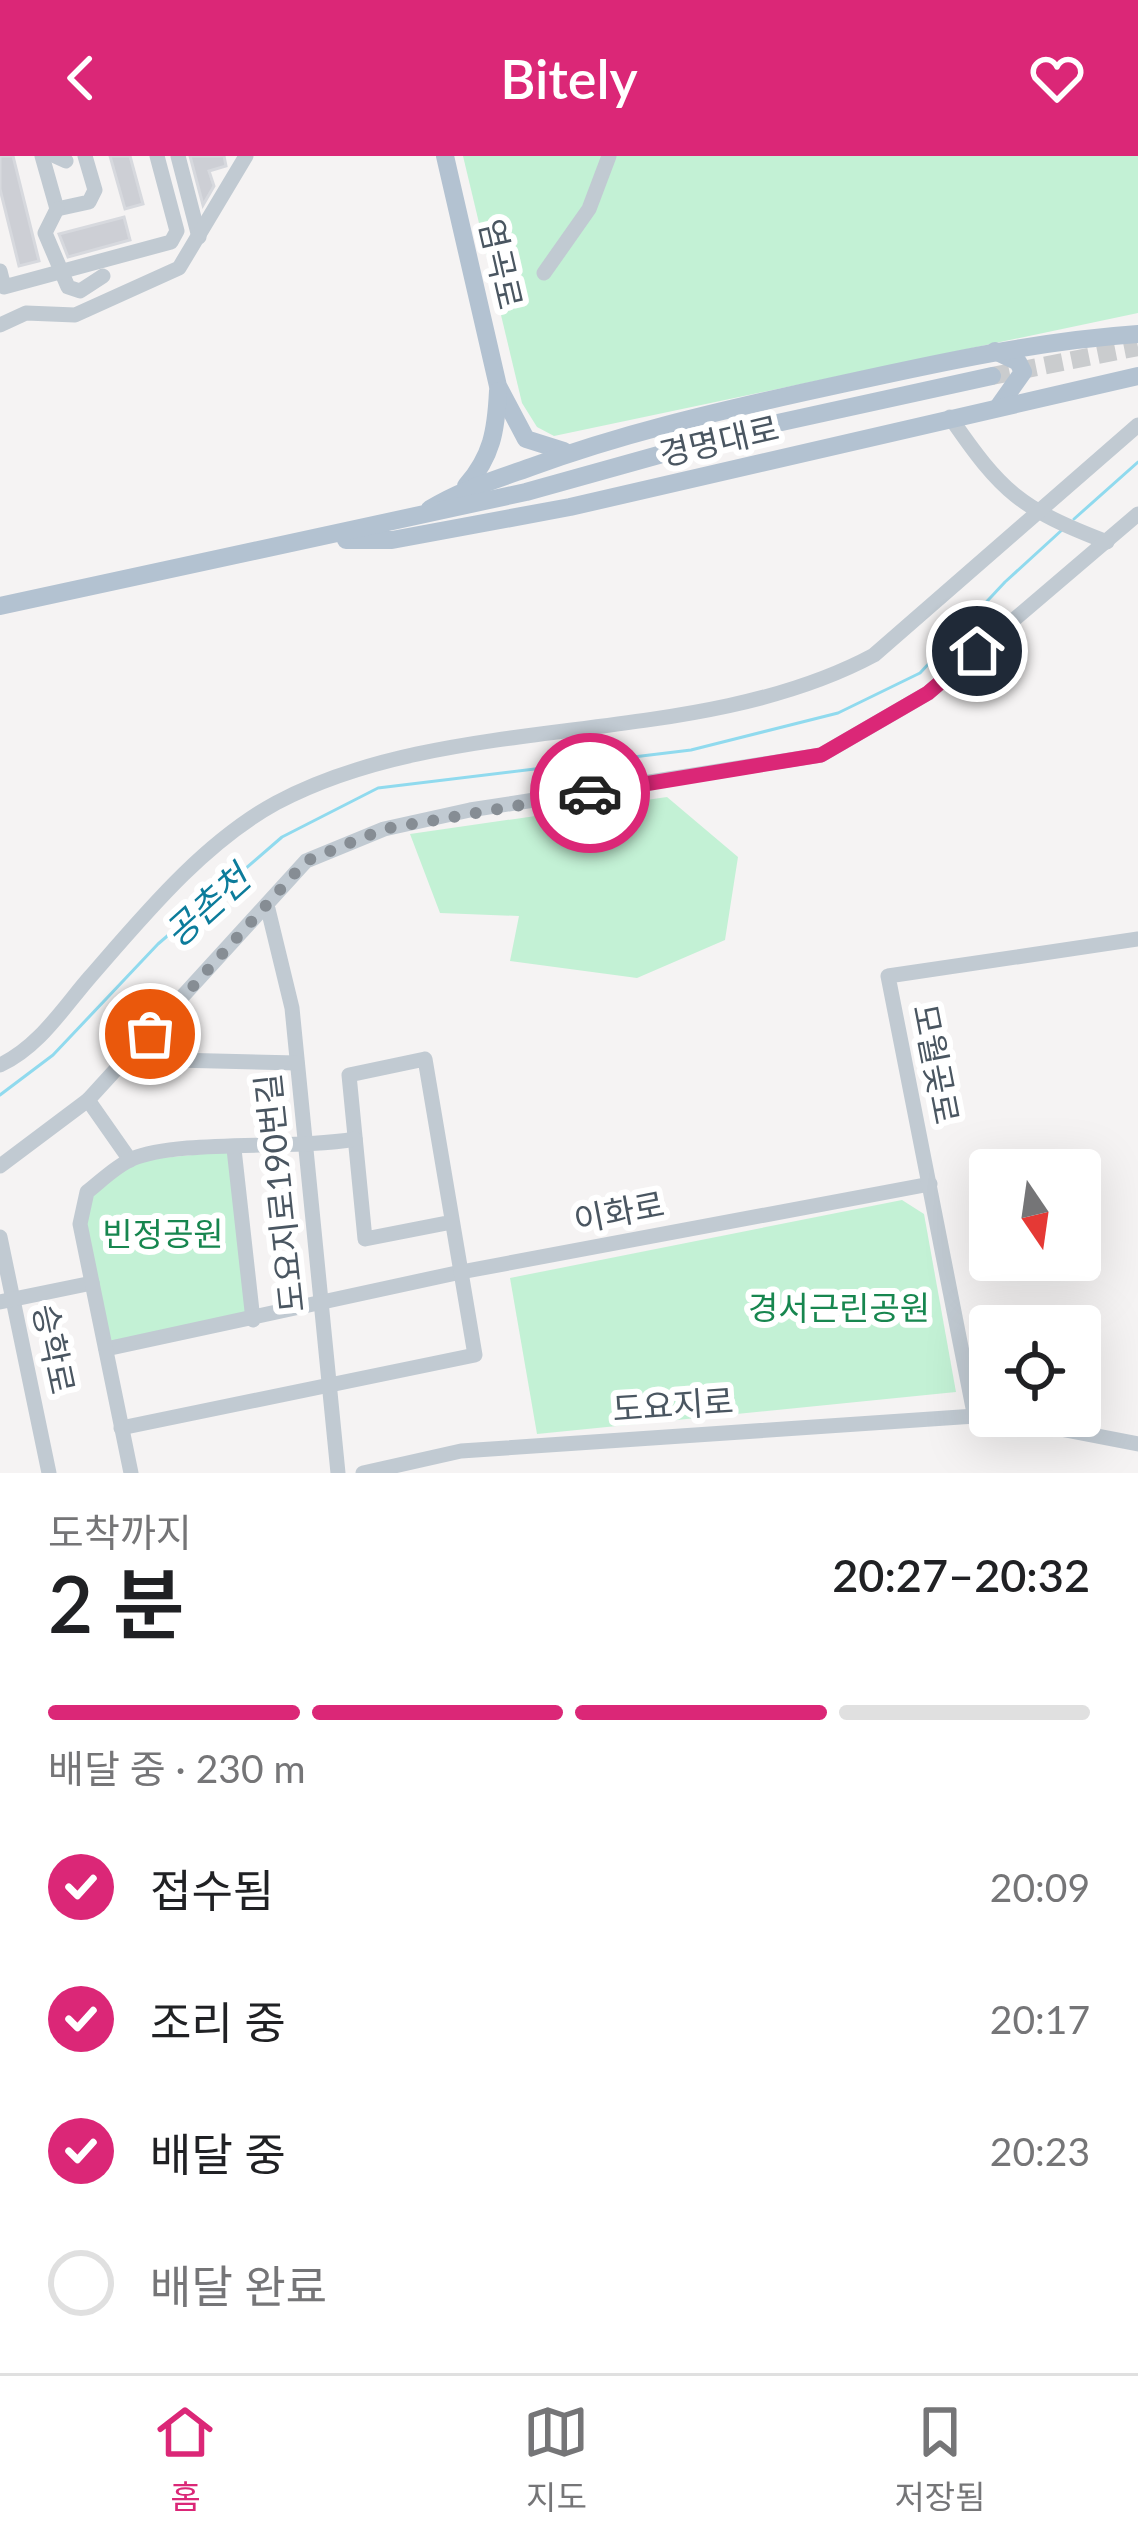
<!DOCTYPE html>
<html lang="ko">
<meta charset="utf-8">
<style>
:root{--surface:#fff;--page:#f6f6f6;--text:#202124;--muted:#757577;--line:#e0e0e0;--accent:#db2777}
body{margin:0;font-family:Lato,"Noto Sans KR",sans-serif;background:var(--page);color:var(--text);height:100vh;display:flex;flex-direction:column;font-size:45px;white-space:nowrap}
*{box-sizing:border-box;margin:0}
p{font-size:39px;color:var(--muted)}
.icon{flex:none;width:66px;height:66px;fill:none;stroke:currentColor;stroke-width:2;stroke-linecap:round;stroke-linejoin:round}
.map{position:relative;height:1317px;overflow:hidden}
.side{display:flex;flex-direction:column;background:var(--surface);flex:1}
.side>*{flex:none}
.needle{width:78px;rotate:167deg}
.tools{position:absolute;left:969px;top:993px;display:grid;gap:24px}
.tools a{display:grid;place-items:center;width:132px;height:132px;border-radius:12px;background:var(--surface);box-shadow:0 12px 48px #0002;font-size:60px}
.pin{position:absolute;display:grid;place-items:center;width:102px;height:102px;color:#fff;margin:-51px;border:6px solid #fff;border-radius:50%;box-shadow:0 3px 12px #0007}
.courier{position:absolute;display:grid;place-items:center;width:120px;height:120px;margin:-60px;border:9px solid #db2777;border-radius:50%;background:#fff;color:#222;box-shadow:0 3px 15px #0007}
.headline em{font-style:normal;font-weight:600}
.headline div{display:flex;flex-direction:column-reverse}
.headline{display:flex;align-items:center;justify-content:space-between;height:204px;padding:0 48px}
h1{font-size:78px;font-weight:600;line-height:90px}
.bar{display:grid;grid-template-columns:repeat(4,1fr);gap:18px 12px;align-content:center;height:144px;padding:0 48px}
.bar i{height:15px;border-radius:9px;background:var(--line)}
.bar .active{background:var(--accent)}
.bar p{grid-column:span 4}
ol{padding:0 48px;list-style:none}
li{display:flex;align-items:center;gap:36px;height:132px}
li p{margin-inline-start:auto}
li .icon{padding:12px;border-radius:50%;background:var(--accent);color:#fff;stroke-width:4}
li:last-child{color:var(--muted)}
li i{width:66px;height:66px;border:6px solid var(--line);border-radius:50%}
header{display:flex;justify-content:space-between;align-items:center;height:156px;padding:0 48px;background:var(--accent);color:#fff;font-size:54px;font-weight:600}
.tabs{display:flex;justify-content:space-around;align-items:center;height:168px;border-top:3px solid var(--line);background:var(--surface);font-size:33px;color:var(--muted)}
.tabs a{display:grid;justify-items:center;gap:6px}
.tabs .active{color:var(--accent)}
.map>svg:first-child{display:block}
.green{fill:#c3f1d5}
.lines{fill:none;stroke-linecap:round;stroke-linejoin:round}
.stream{stroke:#90daee;stroke-width:3}
.building{fill:#cdcfd5;stroke:#d7d9de;stroke-width:3}
.major-tunnel{stroke:#caccce;stroke-width:18;stroke-dasharray:18 9;stroke-linecap:butt}
.minor{stroke:#c1cad2;stroke-width:15}
.major{stroke:#b3c2d1;stroke-width:18}
.done{stroke:#868d94;stroke-width:12;stroke-dasharray:0 21.6}
.route{stroke:#db2777;stroke-width:15}
.labels{text-anchor:middle;stroke-width:12;stroke-linejoin:round;paint-order:stroke}
.street-label{font-size:33px;fill:#4a5661;stroke:#fff}
.park-label{font-size:33px;fill:#17864f;stroke:#fff}
.water-label{font-size:36px;font-style:italic;fill:#0c7c9b;stroke:#fff}
</style>
<header><svg class="icon" aria-label="back" viewBox="0 0 24 24"><path d="M15 5l-7 7 7 7"/></svg>Bitely<svg class="icon" aria-label="heart" viewBox="0 0 24 24"><path d="M12 20l-8-8c-3-5 5-10 8-4 3-6 11-1 8 4z"/></svg></header>
<div class="map">
<svg width="1138" height="1317" viewBox="0 0 1138 1317">
<rect width="100%" height="100%" fill="#f5f3f3"/>
<!-- green -->
<g class="green">
<polygon points="463,0 1138,0 1138,157 554,280 537,271 522,247"/>
<polygon points="667,641 738,701 725,784 637,822 510,805 519,760 440,757 410,678"/>
<polygon points="232,995 251,1163 107,1191 82,1068 89,1037 132,1005"/>
<polygon points="902,1044 924,1058 956,1236 537,1278 510,1122"/>
</g>
<g class="lines">
<!-- stream -->
<g class="stream">
<polyline points="1074,363 1138,306"/>
<polyline points="0,939 53,899 158,788 282,681 378,632 691,594 838,557 920,517 1005,426 1063,373"/>
</g>
</g>
<!-- building -->
<g class="building">
<polygon points="0,0 13,0 39,105 19,110 0,33"/>
<polygon points="110,0 130,0 143,48 125,53"/>
<polygon points="190,0 224,0 226,10 209,15 214,30 203,49"/>
<polygon points="124,61 130,84 68,101 59,78"/>
</g>
<g class="lines">
<!-- major-tunnel -->
<polyline class="major-tunnel" points="992,220 1138,191"/>
<!-- minor -->
<g class="minor">
<polyline points="42,0 57,53 89,46 95,34 85,0"/>
<polyline points="55,0 66,5"/>
<polyline points="178,0 199,81"/>
<polyline points="57,53 45,77 68,131 80,135 103,120"/>
<polyline points="0,115 4,131 171,86 177,75 157,0"/>
<polyline points="544,117 589,53 609,0"/>
<polyline points="0,169 26,157 75,159 179,112 246,0"/>
<path d="M 950,261 C 1002,337 1021,353 1107,386"/>
<polyline points="268,753 292,852 338,1317"/>
<polyline points="150,878 175,904 297,907"/>
<path d="M 0,909 C 39,891 63,852 90,821 C 144,759 203,687 276,647 C 452,553 695,595 874,499 L 1138,269"/>
<polyline points="88,944 130,1004"/>
<polyline points="234,993 253,1164"/>
<polyline points="0,1010 88,944 306,705 384,673 470,654 821,599 928,537 1138,358"/>
<polyline points="0,1081 49,1317"/>
<polyline points="0,1146 92,1127"/>
<polyline points="106,1193 461,1116 930,1028"/>
<polyline points="974,1257 888,820 1138,783"/>
<polyline points="994,1260 1138,1288"/>
<polyline points="121,1272 475,1199 425,903 349,919 365,1083 452,1066"/>
<path d="M 131,1317 L 80,1068 L 87,1036 C 101,1025 116,1010 132,1003 C 179,983 295,994 355,983"/>
<polyline points="363,1317 461,1295 990,1259"/>
</g>
<!-- major -->
<g class="major">
<polyline points="445,0 498,230 526,283 564,295"/>
<polyline points="995,195 1018,206 1023,216 999,250"/>
<path d="M 466,330 C 492,300 496,275 498,235"/>
<path d="M 430,353 C 463,333 495,324 531,311 C 621,278 711,257 805,236 C 916,212 1024,186 1138,178"/>
<polyline points="346,384 392,384 570,351 1138,220"/>
<polyline points="0,450 526,336 759,271 992,220"/>
</g>
</g>
<g class="lines">
<!-- done -->
<polyline class="done" points="150,878 306,705 384,673 590,637"/>
<!-- route -->
<polyline class="route" points="590,637 821,599 928,537 977,495"/>
</g>
<g class="labels">
<!-- street labels -->
<g class="street-label">
<text transform="translate(501 108) rotate(77)" y="12">염곡로</text>
<text transform="translate(719 285) rotate(-13)" y="12">경명대로</text>
<text transform="translate(936 908) rotate(79)" y="12">모월곶로</text>
<text transform="translate(280 1037) rotate(-96)" y="12">도요지로190번길</text>
<text transform="translate(619 1056) rotate(-11)" y="12">이화로</text>
<text transform="translate(54 1193) rotate(78)" y="12">승학로</text>
<text transform="translate(673 1249) rotate(-4)" y="12">도요지로</text>
</g>
<!-- park labels -->
<g class="park-label">
<text x="163" y="1090">빈정공원</text>
<text x="839" y="1164">경서근린공원</text>
</g>
<!-- water labels -->
<g class="water-label">
<text transform="translate(207 750) rotate(-42)" y="13">공촌천</text>
</g>
</g>
</svg>
<div class="tools">
<a><svg class="needle" viewBox="-14 -14 28 28"><path d="M0-13l5 13h-10z" fill="#e53935"/><path d="M0 13l5-13h-10z" fill="#757577"/></svg></a>
<a><svg class="icon" aria-label="locate" viewBox="0 0 24 24"><circle cx="12" cy="12" r="6"/><path d="M12 2v4M12 18v4M2 12h4M18 12h4"/></svg></a>
</div>
<div class="pin" style="left:150px;top:878px;background:#ea580c"><svg class="icon" aria-label="bag" viewBox="0 0 24 24"><path d="M5 8h14l-1 12H6zM9 8a3 3 0 0 1 6 0"/></svg></div>
<div class="pin" style="left:977px;top:495px;background:#1f2937"><svg class="icon" aria-label="home" viewBox="0 0 24 24"><path d="M3 11l9-7 9 7M6 9v11h12V9"/></svg></div>
<div class="courier" style="left:590px;top:637px"><svg class="icon" aria-label="car" viewBox="0 0 24 24"><path d="M5 17H2v-5l4-1 3-4h7l3 4 3 1v5h-3M9 17h6M6 11h13"/><circle cx="7" cy="17" r="2"/><circle cx="17" cy="17" r="2"/></svg></div>
</div>
<section class="side">
<div class="headline"><div><h1>2 분</h1><p>도착까지</p></div><em>20:27–20:32</em></div>
<div class="bar"><i class="active"></i><i class="active"></i><i class="active"></i><i></i><p>배달 중 · 230 m</p></div>
<ol>
<li><svg class="icon" aria-label="check" viewBox="0 0 24 24"><path d="M5 12l5 5 9-10"/></svg>접수됨<p>20:09</p></li>
<li><svg class="icon" aria-label="check" viewBox="0 0 24 24"><path d="M5 12l5 5 9-10"/></svg>조리 중<p>20:17</p></li>
<li><svg class="icon" aria-label="check" viewBox="0 0 24 24"><path d="M5 12l5 5 9-10"/></svg>배달 중<p>20:23</p></li>
<li><i></i>배달 완료</li>
</ol>
</section>
<nav class="tabs">
<a class="active"><svg class="icon" aria-label="home" viewBox="0 0 24 24"><path d="M3 11l9-7 9 7M6 9v11h12V9"/></svg>홈</a>
<a><svg class="icon" aria-label="map" viewBox="0 0 24 24"><path d="M3 6l6-2 6 2 6-2v14l-6 2-6-2-6 2zM9 4v14M15 6v14"/></svg>지도</a>
<a><svg class="icon" aria-label="saved" viewBox="0 0 24 24"><path d="M7 4h10v16l-5-4-5 4z"/></svg>저장됨</a>
</nav>
